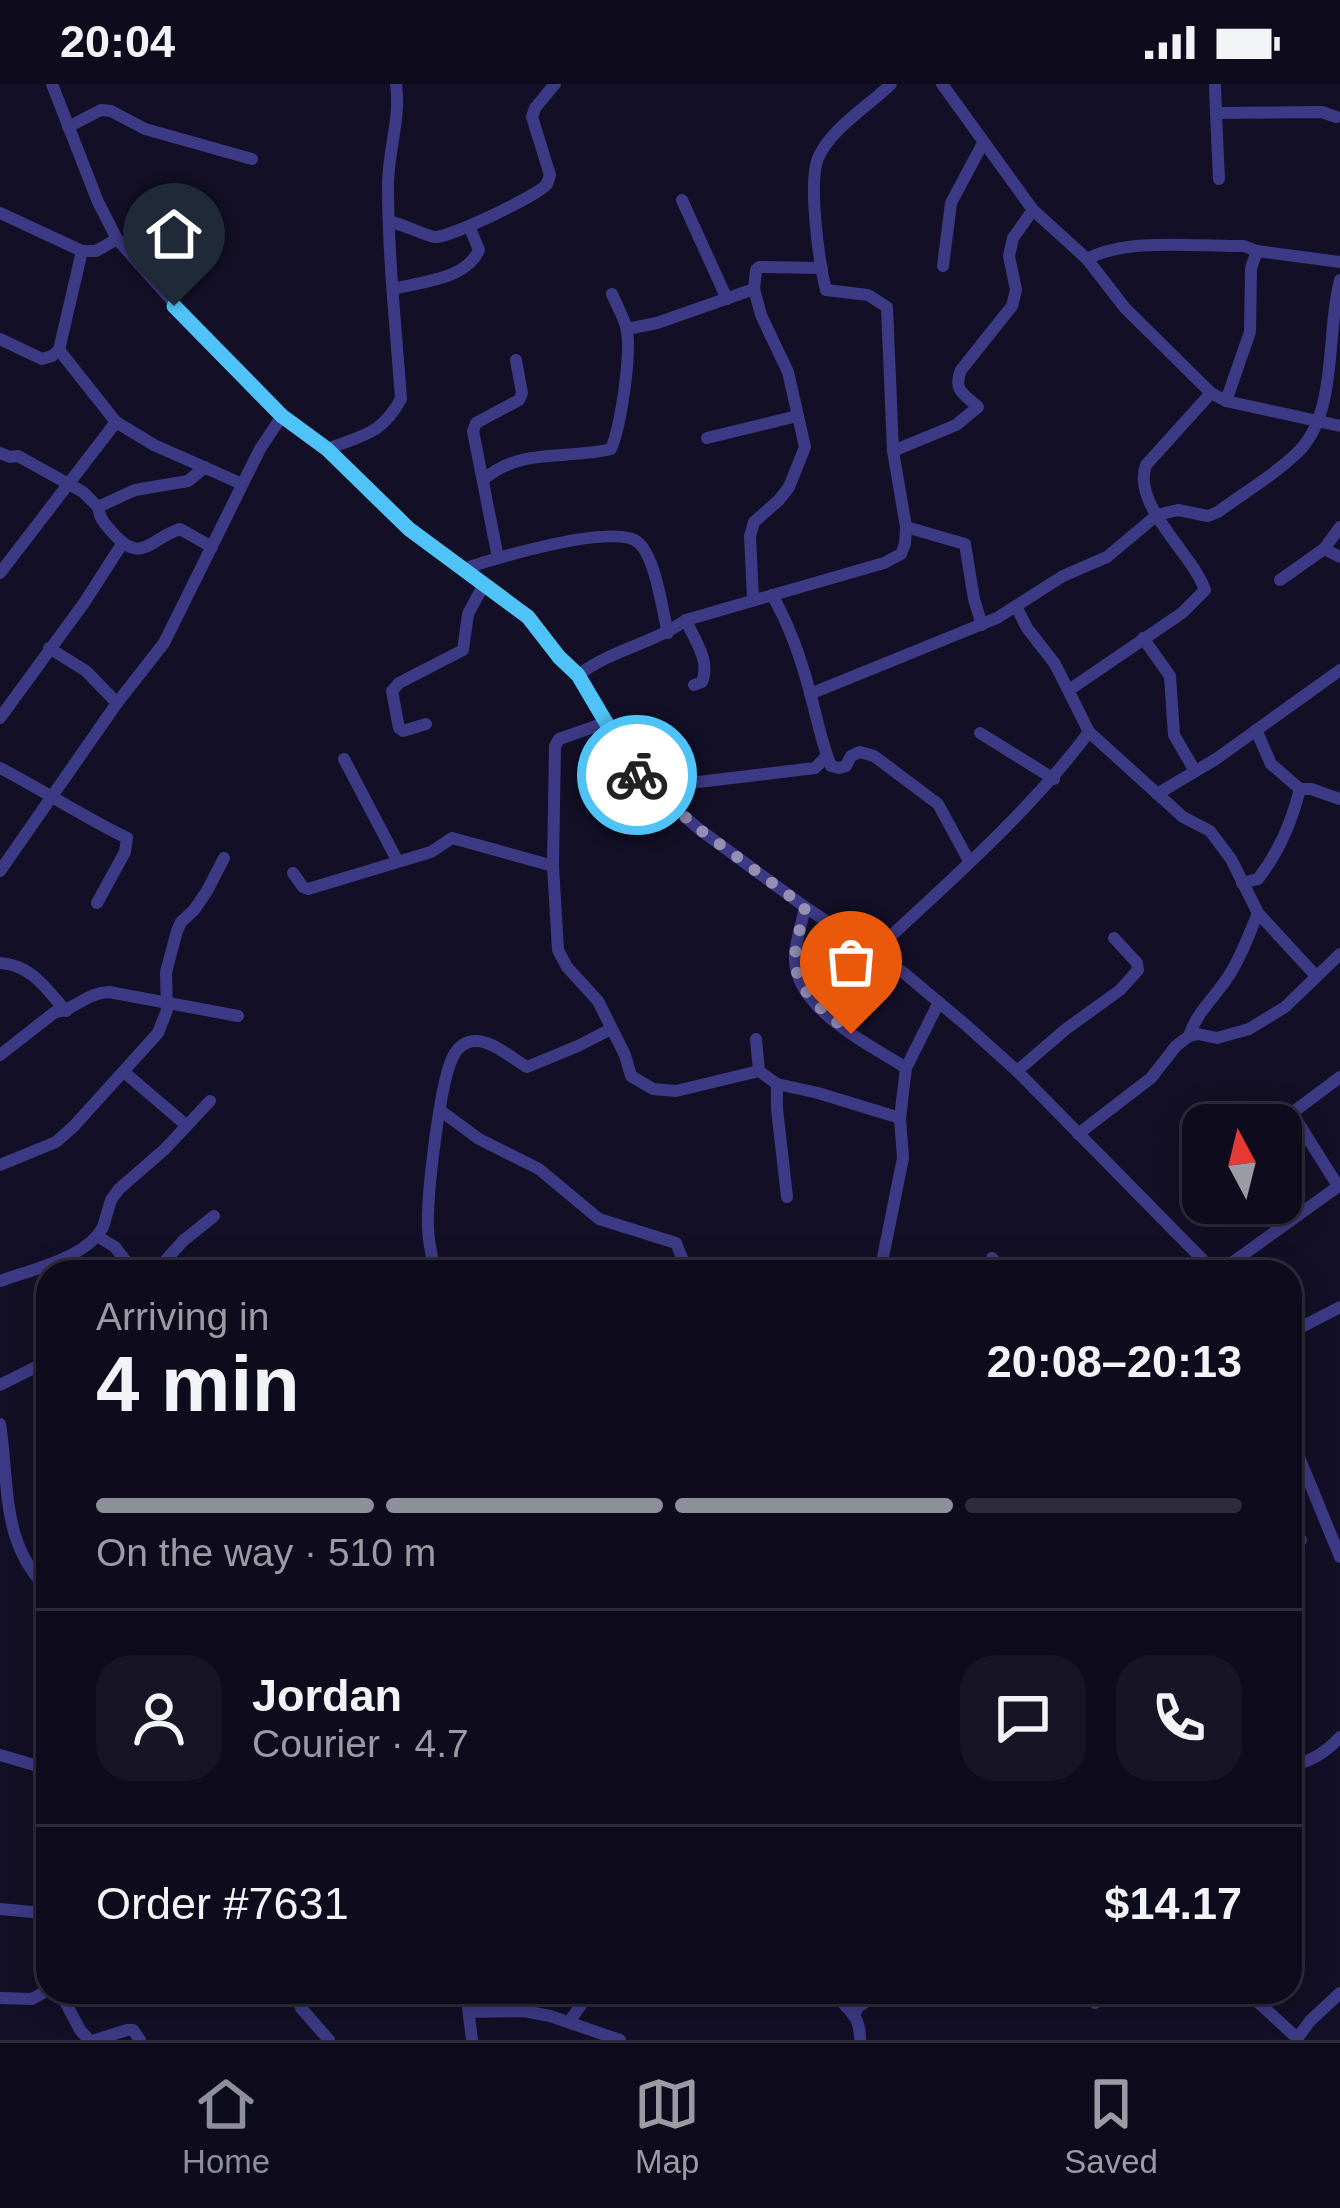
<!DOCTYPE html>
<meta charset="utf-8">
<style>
:root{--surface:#0e0b1c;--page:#171425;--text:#f1f3f6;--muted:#9b9ba3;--line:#2e2b3b;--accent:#8c9099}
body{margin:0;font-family:Helvetica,sans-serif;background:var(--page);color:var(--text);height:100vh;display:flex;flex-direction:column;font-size:45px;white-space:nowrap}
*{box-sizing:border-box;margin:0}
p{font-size:39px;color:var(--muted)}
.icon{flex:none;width:66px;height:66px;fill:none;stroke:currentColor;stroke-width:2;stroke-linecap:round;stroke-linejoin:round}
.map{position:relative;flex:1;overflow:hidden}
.panel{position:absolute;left:36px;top:1176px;width:1266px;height:744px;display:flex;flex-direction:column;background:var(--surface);border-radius:36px;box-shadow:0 6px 30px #0003,0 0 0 3px var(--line)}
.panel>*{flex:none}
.needle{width:78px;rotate:353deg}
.buttons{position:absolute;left:1182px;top:1020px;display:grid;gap:24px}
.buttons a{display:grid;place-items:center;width:120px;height:120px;border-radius:24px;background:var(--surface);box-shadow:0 6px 30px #0003,0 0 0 3px var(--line);font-size:60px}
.pin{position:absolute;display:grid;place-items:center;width:102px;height:102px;color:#fff;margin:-123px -51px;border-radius:50% 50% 50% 0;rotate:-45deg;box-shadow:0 0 12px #0007}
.pin .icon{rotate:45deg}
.courier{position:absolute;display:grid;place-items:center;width:120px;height:120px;margin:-60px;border:9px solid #4fc3f7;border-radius:50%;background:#fff;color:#222;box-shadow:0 3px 15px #0007}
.headline em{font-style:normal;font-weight:800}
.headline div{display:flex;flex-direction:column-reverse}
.headline{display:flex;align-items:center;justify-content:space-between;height:204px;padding:0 60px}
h1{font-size:78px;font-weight:800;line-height:90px}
.bar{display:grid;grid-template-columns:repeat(4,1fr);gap:18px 12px;align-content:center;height:144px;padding:0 60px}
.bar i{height:15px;border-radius:9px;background:var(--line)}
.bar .active{background:var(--accent)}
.bar p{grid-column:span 4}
.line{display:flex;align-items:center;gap:30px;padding:0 60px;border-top:3px solid var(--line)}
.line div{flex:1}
.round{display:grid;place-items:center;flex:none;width:126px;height:126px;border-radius:36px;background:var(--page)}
.status{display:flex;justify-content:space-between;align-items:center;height:84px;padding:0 60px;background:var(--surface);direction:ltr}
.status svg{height:33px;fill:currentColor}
.tab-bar{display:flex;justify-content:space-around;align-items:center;height:168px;border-top:3px solid var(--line);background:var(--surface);font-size:33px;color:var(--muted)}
.tab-bar a{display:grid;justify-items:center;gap:6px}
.tab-bar .active{color:var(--accent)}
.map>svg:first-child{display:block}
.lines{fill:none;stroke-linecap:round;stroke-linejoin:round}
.minor{stroke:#3d3a85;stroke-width:12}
.done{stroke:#948fb3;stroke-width:12;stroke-dasharray:0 21.6}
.route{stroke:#4fc3f7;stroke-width:15}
</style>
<div class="status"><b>20:04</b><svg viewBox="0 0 49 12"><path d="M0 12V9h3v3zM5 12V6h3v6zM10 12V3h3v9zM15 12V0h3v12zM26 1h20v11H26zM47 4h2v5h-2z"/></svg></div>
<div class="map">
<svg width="1340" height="1956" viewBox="0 0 1340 1956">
<rect width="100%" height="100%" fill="#130f26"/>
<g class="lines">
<!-- minor -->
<g class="minor">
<polyline points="52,0 98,118 117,155 222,273 282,332 327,365 371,406 409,445 528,533 559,573 578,591 638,693 699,745 805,823 904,889 967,942 1017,987 1202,1175 1210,1188"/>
<polyline points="942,0 1033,126 1087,175 1125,224 1211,309 1226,317 1340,342"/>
<polyline points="1215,0 1216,29 1322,28 1336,33"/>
<polyline points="1216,29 1219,95"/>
<polyline points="68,43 101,26 111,27 145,45 252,75"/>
<polyline points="682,116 727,215"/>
<polyline points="0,129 82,167 96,167 117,155"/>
<path d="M 391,138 C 406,141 425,152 435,153 C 449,154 539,111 547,100 C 548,97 549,94 550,91 L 532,33 L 535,24 L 555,0"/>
<path d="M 1087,175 C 1128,153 1197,163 1244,162 L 1257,167 L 1340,178"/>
<polyline points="943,182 951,119 983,59"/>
<path d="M 394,205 C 423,197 465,196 479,166 L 469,142"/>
<polyline points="627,245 657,239 754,205"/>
<polyline points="0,255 42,275 52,272 59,266 82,167"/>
<polyline points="59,266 116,338 154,361 242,400"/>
<polyline points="1226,317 1250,248 1251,184 1257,167"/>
<polyline points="707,354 797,332"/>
<path d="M 327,365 C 363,351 381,351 401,315 C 396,245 388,172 388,101 C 388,67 401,34 396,0"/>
<path d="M 893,367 L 956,341 L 978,323 C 963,309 953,307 961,286 L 1012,222 L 1016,206 L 1009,172 L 1013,154 L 1033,126"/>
<path d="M 0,369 L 10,373 L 18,372 L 83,408 L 98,423 C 100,435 104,439 112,448 C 142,482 149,455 180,445 L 212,463"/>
<path d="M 484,395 C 522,363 566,376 611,365 C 621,341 631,273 627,247 C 625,235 617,222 612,210"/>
<polyline points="98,423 135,406 188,397 205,383"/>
<polyline points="906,443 965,460 974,515 982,541"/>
<polyline points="1324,465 1340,473"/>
<polyline points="498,474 473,347 476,339 519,316 522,309 516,276"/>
<path d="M 463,485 C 493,475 617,437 639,459 C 656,475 662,526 668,549"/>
<polyline points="0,489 116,338"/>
<polyline points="1280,496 1324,465 1340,443"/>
<path d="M 772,511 C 790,542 801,574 810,609 C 817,633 821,658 831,682 L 839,684 L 846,682 L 851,672 L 860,668 L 874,672 L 938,720 L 969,777"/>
<polyline points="753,515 750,452 754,438 779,416 789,403 805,363 788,288 761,231 754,205 756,186 759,183 822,184"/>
<polyline points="1016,522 1027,544 1055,580 1089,648 1183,733 1210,747 1231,775 1258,829 1316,892"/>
<path d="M 686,536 C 694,556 711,576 702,598 L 694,601"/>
<polyline points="1143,554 1170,592 1174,651 1195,687"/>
<polyline points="49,564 86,587 117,619"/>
<path d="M 578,591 C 611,566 652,560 686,536 L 884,479 L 901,470 L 905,460 L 906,443 L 893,367 L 887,223 L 868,211 L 826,206 C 819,179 808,99 818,74 C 831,44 869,22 891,0"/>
<path d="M 1069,606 L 1182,529 L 1205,506 C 1193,470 1131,421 1146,381 L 1211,309"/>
<path d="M 810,610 L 997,534 L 1063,492 L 1107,473 L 1157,431 L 1178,426 L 1208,432 L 1218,428 C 1245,408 1276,390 1300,366 C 1338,326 1326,247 1340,196"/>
<polyline points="0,634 84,519 122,460"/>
<polyline points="608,638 559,655 555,662 553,782 558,866 567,883 598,917 625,971 631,992 653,1005 676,1007 759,987"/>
<polyline points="426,640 403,647 399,644 392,607 399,599 463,566 468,530 484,500"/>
<polyline points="1256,646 1271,680 1300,705"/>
<polyline points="980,649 1054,695"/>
<polyline points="344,675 397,776"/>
<path d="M 0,684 C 43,706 83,733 127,754 L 125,768 L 97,819"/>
<polyline points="1157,710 1216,675 1340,586"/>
<polyline points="662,714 673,704 690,699 815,684 827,672"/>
<polyline points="0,787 117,619 164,559 260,365 282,332"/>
<polyline points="293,789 303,803 308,805 431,768 452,754 553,782"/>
<path d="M 1242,799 L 1258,795 C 1279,768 1292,737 1300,705 L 1311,705 L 1340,715"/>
<path d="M 805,823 C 802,839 796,855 795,871 C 792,924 869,960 906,984"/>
<path d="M 873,869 C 949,797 1026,732 1089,648"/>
<path d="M 0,879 C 32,881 46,905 66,927"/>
<path d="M 1189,952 C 1197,928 1214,914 1228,893 C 1241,874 1249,850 1258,829"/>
<polyline points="756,955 759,987 777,1000 818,1009 900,1034"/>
<path d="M 0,971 L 55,928 C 76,926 85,909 109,908 L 238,932"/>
<polyline points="1017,987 1066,945 1120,906 1138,886 1137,879 1114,854"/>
<polyline points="124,988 186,1041"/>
<polyline points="777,1000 777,1025 787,1113"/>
<polyline points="441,1027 479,1055 539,1085 599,1135 676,1159 685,1181 691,1188"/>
<polyline points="1078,1050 1151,994 1176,962 1189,952 1198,950 1217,954 1249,945 1285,923 1340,870"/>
<polyline points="0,1081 56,1058 74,1042 158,949 167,926 166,888 177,847 181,838 194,826 207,807 224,774"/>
<polyline points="1338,1102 1292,1029 1340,993"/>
<polyline points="97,1152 103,1143 111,1116 119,1105 165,1065 210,1017"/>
<polyline points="992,1174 1004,1188"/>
<polyline points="155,1188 183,1157 214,1132"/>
<path d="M 435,1188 C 432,1173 428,1157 428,1142 C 427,1112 440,991 455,969 C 458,964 464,959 469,958 C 488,952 511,974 527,983 L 578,962 L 611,945"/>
<polyline points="880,1188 903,1074 900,1034 906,984 939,918"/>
<polyline points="1219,1188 1340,1101"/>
<path d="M 0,1197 C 31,1186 74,1177 97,1152 L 115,1163 L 134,1188"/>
<polyline points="1290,1249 1340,1223"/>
<polyline points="0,1301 48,1277"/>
<polyline points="1290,1336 1297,1368 1340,1473"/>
<path d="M 0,1340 C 10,1404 0,1457 48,1506"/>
<polyline points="1290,1453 1301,1456"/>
<polyline points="1290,1580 1298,1591 1290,1677"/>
<polyline points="0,1671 48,1685"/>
<path d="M 1290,1682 C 1312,1677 1325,1669 1340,1653"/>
<polyline points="48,1754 40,1809 48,1868"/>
<polyline points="0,1825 43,1829"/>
<polyline points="60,1908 80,1946 89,1956"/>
<polyline points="296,1908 301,1924 329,1956"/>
<polyline points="466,1908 472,1956"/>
<path d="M 836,1908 C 847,1930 860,1927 860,1956"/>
<polyline points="1085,1908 1095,1919"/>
<polyline points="1247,1908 1297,1954"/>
<polyline points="0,1914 32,1915 48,1906"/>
<polyline points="470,1928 524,1927 550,1932 620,1956"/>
<polyline points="855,1929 858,1923 880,1908"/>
<polyline points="569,1938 590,1908"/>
<polyline points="95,1956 127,1946 133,1946 140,1956"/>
<polyline points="1296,1956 1310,1937 1340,1909"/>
</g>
</g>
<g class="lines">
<!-- done -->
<path class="done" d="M 637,691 L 699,745 L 805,823 C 802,839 796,856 795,872 C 794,909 827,929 851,950"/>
<!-- route -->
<polyline class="route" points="174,222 282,332 327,365 409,445 528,533 559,573 578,591 637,691"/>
</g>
</svg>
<div class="buttons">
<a><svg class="needle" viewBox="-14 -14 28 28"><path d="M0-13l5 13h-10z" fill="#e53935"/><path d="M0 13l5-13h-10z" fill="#9b9ba3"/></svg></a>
</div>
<div class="pin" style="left:851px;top:950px;background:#ea580c"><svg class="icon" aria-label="bag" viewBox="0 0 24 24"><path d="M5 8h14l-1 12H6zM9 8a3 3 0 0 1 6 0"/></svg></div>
<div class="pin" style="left:174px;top:222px;background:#1f2937"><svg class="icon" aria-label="home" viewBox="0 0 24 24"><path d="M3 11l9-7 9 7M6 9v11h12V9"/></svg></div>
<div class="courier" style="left:637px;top:691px"><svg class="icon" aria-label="bike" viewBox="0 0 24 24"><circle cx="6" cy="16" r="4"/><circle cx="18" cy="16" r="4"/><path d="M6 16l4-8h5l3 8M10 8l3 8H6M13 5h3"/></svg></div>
<section class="panel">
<div class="headline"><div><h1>4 min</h1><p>Arriving in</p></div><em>20:08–20:13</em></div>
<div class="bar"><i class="active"></i><i class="active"></i><i class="active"></i><i></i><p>On the way · 510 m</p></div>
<div class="line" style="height:216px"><a class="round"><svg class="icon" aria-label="person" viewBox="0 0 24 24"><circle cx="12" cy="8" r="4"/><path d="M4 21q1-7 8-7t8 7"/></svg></a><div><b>Jordan</b><p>Courier · 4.7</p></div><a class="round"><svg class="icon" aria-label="chat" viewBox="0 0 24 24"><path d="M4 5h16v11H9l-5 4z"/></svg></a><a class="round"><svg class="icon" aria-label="phone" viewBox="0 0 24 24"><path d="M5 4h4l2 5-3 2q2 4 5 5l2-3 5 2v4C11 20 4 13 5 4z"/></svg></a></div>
<div class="line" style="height:156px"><div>Order #7631</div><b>$14.17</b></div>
</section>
</div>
<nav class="tab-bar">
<a class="active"><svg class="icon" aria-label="home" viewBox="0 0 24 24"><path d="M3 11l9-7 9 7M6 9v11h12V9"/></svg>Home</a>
<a><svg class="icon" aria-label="map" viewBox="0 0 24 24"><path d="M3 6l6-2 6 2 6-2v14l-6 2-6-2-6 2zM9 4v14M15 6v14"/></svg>Map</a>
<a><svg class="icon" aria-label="saved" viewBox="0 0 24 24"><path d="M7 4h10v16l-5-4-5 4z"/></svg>Saved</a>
</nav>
